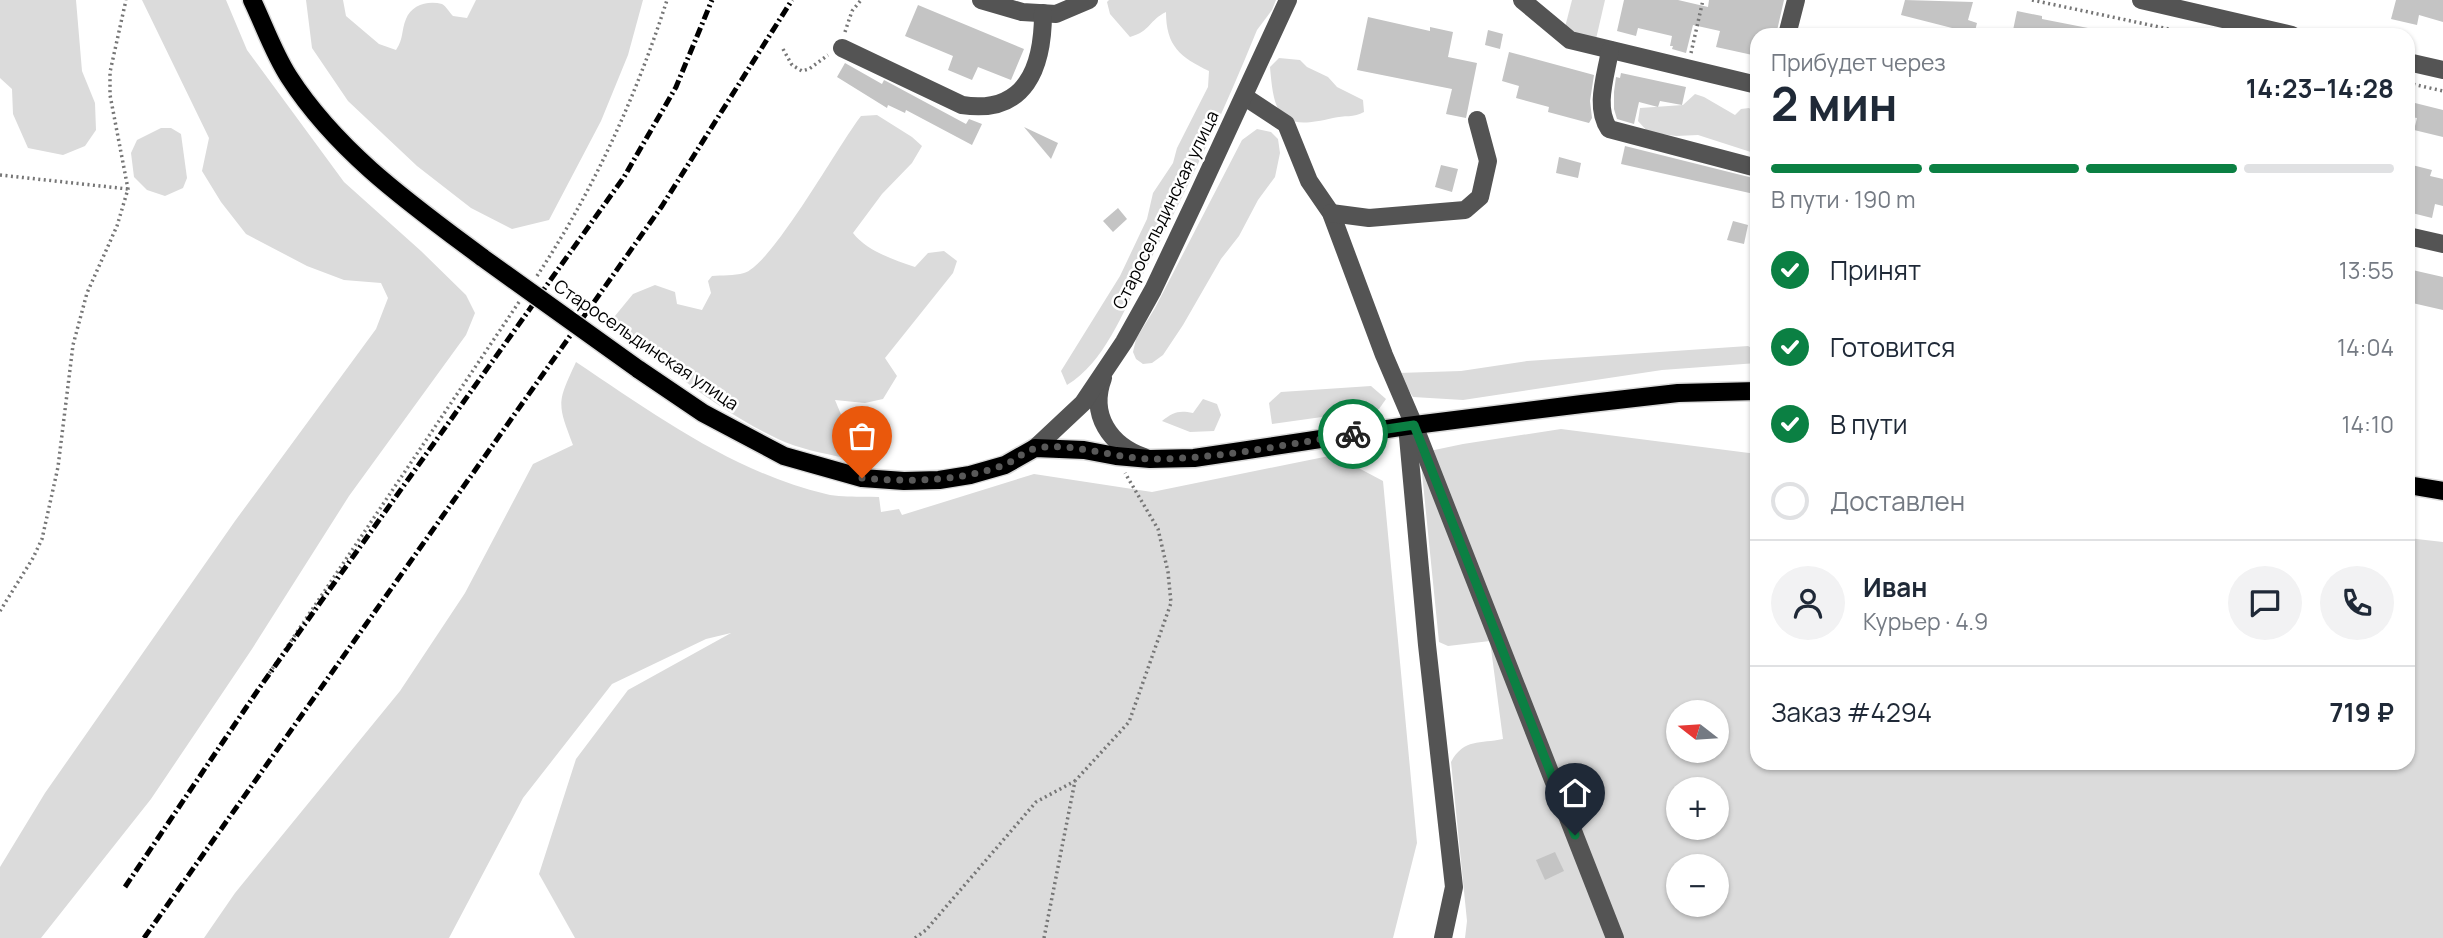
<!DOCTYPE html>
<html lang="ru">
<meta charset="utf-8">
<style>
:root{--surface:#fff;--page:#f2f2f3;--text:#1f2937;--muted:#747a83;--line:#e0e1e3;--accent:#0b8043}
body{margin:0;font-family:Manrope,sans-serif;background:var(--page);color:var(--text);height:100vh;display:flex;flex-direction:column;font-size:26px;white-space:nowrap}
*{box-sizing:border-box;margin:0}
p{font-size:23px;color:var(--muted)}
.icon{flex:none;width:38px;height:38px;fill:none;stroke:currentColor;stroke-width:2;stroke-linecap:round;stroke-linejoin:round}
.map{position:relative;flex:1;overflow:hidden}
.details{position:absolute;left:1750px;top:28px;width:665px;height:742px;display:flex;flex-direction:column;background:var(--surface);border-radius:21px;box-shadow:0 2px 5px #0004}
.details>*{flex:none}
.needle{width:46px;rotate:287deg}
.buttons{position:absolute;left:1666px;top:700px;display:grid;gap:14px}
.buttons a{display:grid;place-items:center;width:63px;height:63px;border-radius:50%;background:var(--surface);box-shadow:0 2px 5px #0004;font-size:35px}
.pin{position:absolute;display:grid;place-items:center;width:60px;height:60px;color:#fff;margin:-72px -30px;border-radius:50% 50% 50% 0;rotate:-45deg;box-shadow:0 0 7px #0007}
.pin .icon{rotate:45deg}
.courier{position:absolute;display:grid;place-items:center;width:70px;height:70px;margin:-35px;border:5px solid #0b8043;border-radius:50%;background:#fff;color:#222;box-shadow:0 2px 9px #0007}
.headline em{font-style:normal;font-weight:700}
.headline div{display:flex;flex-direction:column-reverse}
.headline{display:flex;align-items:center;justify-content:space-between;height:119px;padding:0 21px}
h1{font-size:46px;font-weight:700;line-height:52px}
.bar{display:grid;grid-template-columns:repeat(4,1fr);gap:10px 7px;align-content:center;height:84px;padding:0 21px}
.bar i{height:9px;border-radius:5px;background:var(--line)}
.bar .on{background:var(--accent)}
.bar p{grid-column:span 4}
.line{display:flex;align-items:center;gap:18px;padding:0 21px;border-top:2px solid var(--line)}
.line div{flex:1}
.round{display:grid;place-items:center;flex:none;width:74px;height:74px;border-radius:37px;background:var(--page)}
ol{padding:0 21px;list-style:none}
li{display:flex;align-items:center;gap:21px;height:77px}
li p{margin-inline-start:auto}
li .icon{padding:7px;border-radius:50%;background:var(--accent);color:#fff;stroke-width:4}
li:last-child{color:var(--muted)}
li i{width:38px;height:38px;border:4px solid var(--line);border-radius:50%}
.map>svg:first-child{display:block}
.green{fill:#dbdbdb;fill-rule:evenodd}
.building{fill:#c4c4c4}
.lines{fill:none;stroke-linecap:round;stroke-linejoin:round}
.major-casing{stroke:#dbdbdb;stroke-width:21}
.path{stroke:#767676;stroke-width:3.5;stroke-dasharray:2 3.5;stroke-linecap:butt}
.minor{stroke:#545454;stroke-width:18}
.major{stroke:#000;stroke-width:18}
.rail{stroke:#000;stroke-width:5;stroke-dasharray:10 3.5 2 3.5;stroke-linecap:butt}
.major-bridge-casing{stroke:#dbdbdb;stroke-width:21;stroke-linecap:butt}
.major-bridge{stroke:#000;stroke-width:18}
.done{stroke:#595959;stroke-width:7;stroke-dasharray:0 12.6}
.route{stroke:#0b8043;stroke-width:9}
.labels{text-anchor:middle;stroke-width:5;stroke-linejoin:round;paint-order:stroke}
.street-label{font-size:18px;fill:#000;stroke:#fff}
</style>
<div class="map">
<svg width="2443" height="938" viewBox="0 0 2443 938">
<rect width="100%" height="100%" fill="#fff"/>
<!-- green -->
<g class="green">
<polygon points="0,0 76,0 82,71 95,103 96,130 85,146 63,155 28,148 13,114 12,89 0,78"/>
<polygon points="142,0 226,0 247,50 344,182 421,251 466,295 475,313 466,335 349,496 252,649 151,799 41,938 0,938 0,867 45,793 235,521 376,329 388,298 381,283 344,280 307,266 246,234 221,202 202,171 209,138"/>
<path d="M 306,0 L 343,0 L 346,16 L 379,44 L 396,50 C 404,38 401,31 406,19 C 411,5 428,0 442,4 C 446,6 450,13 453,16 L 467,18 L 476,0 L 643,0 L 628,55 L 601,121 L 549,220 L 512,229 L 471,208 L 417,166 L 348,101 L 312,48 Z"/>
<path d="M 1109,0 L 1276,0 L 1272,10 L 1257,30 C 1223,114 1184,196 1142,276 C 1122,313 1105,362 1067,385 L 1061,371 L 1120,276 L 1147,219 L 1153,193 L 1173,163 L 1177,148 L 1208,87 L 1209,71 C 1180,57 1166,46 1166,12 C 1149,20 1151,31 1130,37 L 1110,14 L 1107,2 Z"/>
<polygon points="1572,0 1605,0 1596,39 1564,31"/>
<path d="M 1279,58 L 1300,60 L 1307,67 L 1328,77 L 1337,87 L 1363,100 L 1364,112 C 1354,118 1344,115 1333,118 C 1280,131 1274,116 1270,67 Z"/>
<polygon points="1695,94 1704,97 1735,115 1741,109 1749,108 1757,115 1757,154 1698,135 1676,136 1648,132 1638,121 1640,108 1683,105"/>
<path d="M 877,115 L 912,137 L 922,146 L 912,163 L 882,194 L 853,233 C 867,251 894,260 915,267 L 928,253 L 944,251 L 957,261 L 953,273 L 885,358 L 897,376 L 883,399 L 865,403 L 835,400 L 850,436 L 845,458 C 823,453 799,449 778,439 C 717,410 663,365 610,322 L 633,294 L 655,285 L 675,292 L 677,304 L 702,310 L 711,293 L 708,281 L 712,276 C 722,275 734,276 744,273 C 772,265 839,144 861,116 Z"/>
<polygon points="161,128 171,128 181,134 187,178 183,188 165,196 147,190 134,177 131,153 137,140"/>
<polygon points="1257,129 1271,132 1278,139 1280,153 1275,177 1258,200 1239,236 1221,259 1183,325 1163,355 1152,363 1143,364 1136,359 1133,352 1136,339 1155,308 1242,140"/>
<polygon points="1748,346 1757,351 1757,363 1662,370 1463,400 1413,397 1398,373 1461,371 1527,361"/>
<path d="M 576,362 C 654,414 733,472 826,494 C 842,498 862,496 879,497 L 881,512 L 899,509 L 902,515 L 1034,474 L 1152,492 L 1334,455 L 1383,481 L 1417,843 L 1393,938 L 575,938 L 539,874 L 576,759 L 628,690 L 731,633 L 706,639 L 612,684 L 523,798 L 449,938 L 204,938 L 235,893 L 400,691 L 465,593 L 533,464 L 573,445 C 557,403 557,403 576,362 Z"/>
<polygon points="1371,386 1386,399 1379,409 1272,424 1269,403 1281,392"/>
<path d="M 1203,399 L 1217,404 L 1221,415 L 1214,431 L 1190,432 L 1162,421 C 1173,412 1179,410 1193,413 Z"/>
<path d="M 1561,429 L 1757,454 L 1757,763 L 2408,763 L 2408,538 L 2443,542 L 2443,938 L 1465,938 L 1467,921 L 1451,762 C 1464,738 1480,744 1503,739 L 1490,641 L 1448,646 L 1439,642 L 1420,453 L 1463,444 ZM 1678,712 L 1717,712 L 1717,751 L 1678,751 ZM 1678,789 L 1717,789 L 1717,828 L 1678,828 ZM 1678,866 L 1717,866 L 1717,905 L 1678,905 Z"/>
</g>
<!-- building -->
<g class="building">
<polygon points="1624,0 1678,0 1708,7 1709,0 1784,0 1776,35 1757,35 1757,56 1716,47 1720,31 1693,25 1686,53 1672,49 1673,46 1670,46 1672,36 1638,28 1636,36 1617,31"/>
<polygon points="1905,0 1973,2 1968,20 1977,23 1974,35 1954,35 1956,29 1901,15"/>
<polygon points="2396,0 2443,0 2443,22 2419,15 2417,25 2391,19"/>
<polygon points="918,5 1024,49 1011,80 978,67 972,80 948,70 953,56 905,36"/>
<polygon points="2017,11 2042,16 2042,19 2088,28 2087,35 2012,35"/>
<polygon points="1368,17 1430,31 1430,27 1453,32 1448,57 1477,63 1466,118 1446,114 1452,89 1357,70"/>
<polygon points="1488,30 1503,34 1500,49 1485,45"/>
<polygon points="1509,52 1594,75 1590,101 1592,118 1589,123 1548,112 1549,107 1516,98 1519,86 1502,81"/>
<polygon points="845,63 882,84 884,80 886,81 966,124 969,119 982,124 972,145 906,110 905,113 888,105 887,108 837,77"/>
<polygon points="1621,73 1686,87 1682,105 1660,101 1658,107 1639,102 1634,124 1617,119 1614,109 1614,92 1616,77 1620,78"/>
<polygon points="2415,103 2443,110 2443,137 2414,130 2417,118 2411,117"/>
<polygon points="1024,127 1058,143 1051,159"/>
<polygon points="1625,146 1757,179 1754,194 1621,164"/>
<polygon points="1559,157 1581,163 1578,178 1556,173"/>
<polygon points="2408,164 2432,170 2430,176 2443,179 2443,206 2435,204 2432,218 2408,212"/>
<polygon points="1441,165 1458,169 1452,192 1435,187"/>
<polygon points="1118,208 1127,219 1113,232 1103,221"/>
<polygon points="1733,221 1748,225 1744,244 1727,240"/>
<polygon points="2408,269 2443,277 2443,310 2408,302"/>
<polygon points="1555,852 1564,871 1545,880 1536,860"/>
</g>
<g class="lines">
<defs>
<g id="major">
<path d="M 252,0 C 264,25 274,54 289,77 C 338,153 412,205 483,258"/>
<polyline points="638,369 703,413 784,456 862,478 904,481 939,480 970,475 1005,465 1035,448 1084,450 1116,456 1150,459 1194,458 1407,426 1582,404 1678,393 1757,391"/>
<polyline points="2408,485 2443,491"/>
</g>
</defs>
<!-- major casing -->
<use href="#major" class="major-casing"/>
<!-- path -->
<g class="path">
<polyline points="2032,0 2197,35"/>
<polyline points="845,32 852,11 861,0"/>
<polyline points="783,49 792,65 802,71 809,69 828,55"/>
<polyline points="1691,53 1703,0"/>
<polyline points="2408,83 2443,91"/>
<polyline points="0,175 128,189"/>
<path d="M 537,276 C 593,191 636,97 667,0"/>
<polyline points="0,611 33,558 42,539 58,467 73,345 87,293 117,226 128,189 110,95 110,72 126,0"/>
<polyline points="260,687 519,302"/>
<polyline points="915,938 926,930 1036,802 1075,781"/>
<polyline points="1044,938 1075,781 1129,722 1171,603 1168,572 1158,529 1125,473"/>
</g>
<!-- minor -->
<g class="minor">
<polyline points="981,0 1022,12 1056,14 1089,0"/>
<polyline points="1522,0 1570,40 1757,85"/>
<polyline points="2141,0 2292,35"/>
<polyline points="1787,35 1796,0"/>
<path d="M 842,48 L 962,105 C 1026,115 1043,67 1043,13"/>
<path d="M 1610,50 C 1606,76 1594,107 1609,129 L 1757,168"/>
<polyline points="2408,62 2443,70"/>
<polyline points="1245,97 1286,124 1309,181 1331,213 1384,355 1414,425 1615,938"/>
<polyline points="1331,213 1369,218 1465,210 1480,197 1488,161 1477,120"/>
<polyline points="2408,236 2443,244"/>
<path d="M 1103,378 C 1089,415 1110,445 1144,457"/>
<polyline points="1407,426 1427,645 1454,887 1443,938"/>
<polyline points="1035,448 1083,403 1124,342 1153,290 1196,199 1288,0"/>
</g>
<!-- major -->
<use href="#major" class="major"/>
<!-- rail -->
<g class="rail">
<polyline points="125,887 260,687 624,177 676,87 712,0"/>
<polyline points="144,938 662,206 792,0"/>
</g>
<defs>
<polyline id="major-bridge" points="483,258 638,369"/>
</defs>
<!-- major-bridge casing -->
<use href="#major-bridge" class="major-bridge-casing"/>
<!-- major-bridge -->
<use href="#major-bridge" class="major-bridge"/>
</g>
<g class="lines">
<!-- done -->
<path class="done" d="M 862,478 C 910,482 958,482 1004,465 C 1015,461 1025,450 1037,448 C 1074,442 1115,459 1153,459 C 1220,459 1287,444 1353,434"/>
<!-- route -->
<polyline class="route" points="1353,434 1414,425 1575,835"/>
</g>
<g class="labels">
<!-- street labels -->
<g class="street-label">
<text transform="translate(1166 210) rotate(-64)" y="6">Старосельдинская улица</text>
<text transform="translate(646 345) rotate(34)" y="6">Старосельдинская улица</text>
</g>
</g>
</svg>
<div class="buttons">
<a><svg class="needle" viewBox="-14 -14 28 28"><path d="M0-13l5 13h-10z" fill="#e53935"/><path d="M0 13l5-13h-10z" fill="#747a83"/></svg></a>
<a>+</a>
<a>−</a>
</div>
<div class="pin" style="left:862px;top:478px;background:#ea580c"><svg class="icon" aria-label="bag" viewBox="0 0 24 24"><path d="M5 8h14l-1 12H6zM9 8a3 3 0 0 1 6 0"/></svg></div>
<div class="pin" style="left:1575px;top:835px;background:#1f2937"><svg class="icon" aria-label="home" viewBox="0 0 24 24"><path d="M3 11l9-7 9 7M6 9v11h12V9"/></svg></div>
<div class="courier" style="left:1353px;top:434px"><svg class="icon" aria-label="bike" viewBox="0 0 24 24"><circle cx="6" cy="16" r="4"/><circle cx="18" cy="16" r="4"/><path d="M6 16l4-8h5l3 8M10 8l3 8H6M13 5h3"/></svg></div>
<section class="details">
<div class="headline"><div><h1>2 мин</h1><p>Прибудет через</p></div><em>14:23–14:28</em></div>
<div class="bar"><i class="on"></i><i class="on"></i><i class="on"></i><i></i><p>В пути · 190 m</p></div>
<ol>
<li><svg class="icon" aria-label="check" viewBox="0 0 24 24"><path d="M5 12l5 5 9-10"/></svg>Принят<p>13:55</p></li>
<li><svg class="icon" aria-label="check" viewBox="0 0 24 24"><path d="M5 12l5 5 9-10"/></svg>Готовится<p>14:04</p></li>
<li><svg class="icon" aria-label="check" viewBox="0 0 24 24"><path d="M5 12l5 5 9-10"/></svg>В пути<p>14:10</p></li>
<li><i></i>Доставлен</li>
</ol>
<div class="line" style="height:126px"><a class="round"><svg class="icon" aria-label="person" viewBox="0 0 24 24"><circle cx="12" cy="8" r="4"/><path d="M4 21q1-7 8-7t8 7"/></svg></a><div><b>Иван</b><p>Курьер · 4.9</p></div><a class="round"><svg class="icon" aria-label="chat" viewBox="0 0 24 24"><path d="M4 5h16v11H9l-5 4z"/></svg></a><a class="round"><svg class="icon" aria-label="phone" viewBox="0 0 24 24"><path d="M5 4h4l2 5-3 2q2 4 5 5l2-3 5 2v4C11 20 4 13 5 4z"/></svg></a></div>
<div class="line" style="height:91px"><div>Заказ #4294</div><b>719 ₽</b></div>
</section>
</div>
